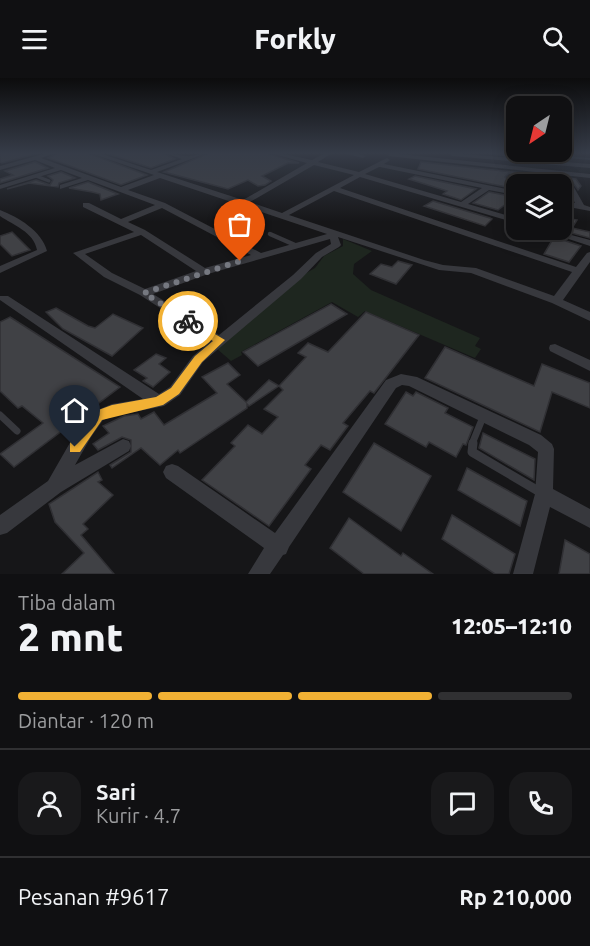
<!DOCTYPE html>
<html lang="id">
<meta charset="utf-8">
<style>
:root{--surface:#101012;--page:#19191b;--text:#f1f3f6;--muted:#9c9d9f;--line:#303032;--accent:#f2b134}
body{margin:0;font-family:Ubuntu,sans-serif;background:var(--page);color:var(--text);height:100vh;display:flex;flex-direction:column;font-size:22px;white-space:nowrap}
*{box-sizing:border-box;margin:0}
p{font-size:20px;color:var(--muted)}
.icon{flex:none;width:33px;height:33px;fill:none;stroke:currentColor;stroke-width:2;stroke-linecap:round;stroke-linejoin:round}
.map{position:relative;height:496px;overflow:hidden}
.details{display:flex;flex-direction:column;background:var(--surface);flex:1}
.details>*{flex:none}
.needle{width:39px;rotate:215deg}
.tools{position:absolute;left:506px;top:18px;display:grid;gap:12px}
.tools a{display:grid;place-items:center;width:66px;height:66px;border-radius:12px;background:var(--surface);box-shadow:0 3px 15px #0003,0 0 0 2px var(--line);font-size:30px}
.pin{position:absolute;display:grid;place-items:center;width:51px;height:51px;color:#fff;margin:-62px -26px;border-radius:50% 50% 50% 0;rotate:-45deg;box-shadow:0 0 6px #0007}
.pin .icon{rotate:45deg}
.courier{position:absolute;display:grid;place-items:center;width:60px;height:60px;margin:-30px;border:4px solid #f2b134;border-radius:50%;background:#fff;color:#222;box-shadow:0 2px 8px #0007}
.head em{font-style:normal;font-weight:800}
.head div{display:flex;flex-direction:column-reverse}
.head{display:flex;align-items:center;justify-content:space-between;height:102px;padding:0 18px}
h1{font-size:39px;font-weight:800;line-height:45px}
.bar{display:grid;grid-template-columns:repeat(4,1fr);gap:9px 6px;align-content:center;height:72px;padding:0 18px}
.bar i{height:8px;border-radius:4px;background:var(--line)}
.bar .active{background:var(--accent)}
.bar p{grid-column:span 4}
.line{display:flex;align-items:center;gap:15px;padding:0 18px;border-top:2px solid var(--line)}
.line div{flex:1}
.round{display:grid;place-items:center;flex:none;width:63px;height:63px;border-radius:18px;background:var(--page)}
header{display:flex;justify-content:space-between;align-items:center;height:78px;padding:0 18px;background:var(--surface);font-size:27px;font-weight:800}
.map>svg:first-child{display:block}
.green{fill:#1e261f}
.lines{fill:none;stroke-linecap:round;stroke-linejoin:round}
.stream{stroke:#2c353c;stroke-width:2}
.building{fill:#404145;stroke:#303034;stroke-width:1.5}
.service-far3{stroke:#37383d;stroke-width:3}
.service-far2{stroke:#37383d;stroke-width:4.5}
.service-far1{stroke:#37383d;stroke-width:7}
.service{stroke:#37383d;stroke-width:9}
.minor{fill:#37383d;fill-rule:evenodd}
.route{fill:#f2b134}
.done{stroke:#757880;stroke-width:6;stroke-dasharray:0 10.8}
</style>
<header><svg class="icon" aria-label="menu" viewBox="0 0 24 24"><path d="M4 6h16M4 12h16M4 18h16"/></svg>Forkly<svg class="icon" aria-label="search" viewBox="0 0 24 24"><circle cx="10" cy="10" r="6"/><path d="M15 15l6 6"/></svg></header>
<div class="map">
<svg width="590" height="496" viewBox="0 0 590 496">
<rect width="100%" height="100%" fill="#161618"/>
<!-- green -->
<polygon class="green" points="343,161 372,173 354,186 353,196 371,212 480,260 475,268 481,271 475,280 365,233 358,239 332,224 241,274 242,277 231,283 216,270 303,197 315,190 324,178 343,168"/>
<g class="lines">
<!-- stream -->
<polyline class="stream" points="555,78 590,81"/>
</g>
<!-- building -->
<g class="building">
<polygon points="0,75 39,75 2,85 0,84"/>
<polygon points="58,75 88,75 147,97 121,107 48,80"/>
<polygon points="106,75 163,75 175,81 151,90"/>
<polygon points="209,75 267,75 299,85 288,85 262,98 271,103 265,107 258,108 248,102 228,111 164,94"/>
<polygon points="490,75 558,75 562,82 490,76"/>
<polygon points="35,84 48,90 0,105 0,101 13,97 5,93"/>
<polygon points="421,84 576,101 581,108 578,112 571,102 509,95 505,99 508,102 543,106 515,106 516,111 418,91"/>
<polygon points="61,94 75,100 59,105 58,109 29,105 7,111 36,102 50,107 53,102 48,98"/>
<polygon points="415,98 476,111 461,122 443,116 447,113 409,101"/>
<polygon points="88,104 118,116 101,122 100,116 92,114 69,110"/>
<polygon points="489,114 515,119 498,132 473,125"/>
<polygon points="433,123 490,140 492,141 485,148 424,128"/>
<polygon points="566,140 577,142 572,150 590,154 590,160 560,152 561,143"/>
<polygon points="12,154 30,172 12,178 0,166 0,158"/>
<polygon points="554,159 581,168 569,184 544,176"/>
<polygon points="398,183 412,187 396,206 370,196 381,186 392,189"/>
<polygon points="331,226 347,236 258,288 243,274"/>
<polygon points="56,230 88,248 95,250 113,236 143,250 112,278 63,251 46,234"/>
<polygon points="366,234 419,257 374,315 370,313 343,345 348,348 330,372 321,367 305,387 311,391 269,448 202,402 235,368 231,365 248,347 262,356 278,339 264,331 283,312 279,308 249,328 247,326 247,330 180,375 178,372 160,387 141,370 112,390 110,387 131,374 131,362 122,359 98,372 93,366 109,355 103,348 124,338 138,336 141,341 154,334 164,347 217,315 202,299 228,285 240,297 227,306 246,324 269,302 279,308 306,279 298,275 308,265 328,274"/>
<polygon points="10,239 120,309 14,389 0,376 43,345 22,328 18,330 0,313 0,244"/>
<polygon points="445,269 534,308 542,286 590,305 590,330 552,314 540,354 425,300"/>
<polygon points="156,276 166,280 159,286 170,294 153,309 143,303 147,300 134,292"/>
<polygon points="406,314 413,318 416,314 448,330 445,335 473,349 466,367 463,366 456,379 429,364 426,369 385,346"/>
<polygon points="483,355 535,381 534,402 479,370"/>
<polygon points="374,365 431,398 401,453 343,414"/>
<polygon points="467,390 527,423 520,448 458,412"/>
<polygon points="98,394 102,402 98,404 113,417 83,446 88,451 81,457 114,496 62,496 84,475 55,444 49,426"/>
<polygon points="452,437 515,476 509,496 495,496 442,461"/>
<polygon points="349,440 401,478 403,475 433,496 364,496 330,470"/>
<polygon points="565,462 590,476 590,496 559,496"/>
</g>
<g class="lines">
<!-- service-far3 -->
<polyline class="service-far3" points="36,98 49,103"/>
<!-- service-far2 -->
<polyline class="service-far2" points="270,156 295,167"/>
<!-- service-far1 -->
<g class="service-far1">
<polyline points="0,337 17,353"/>
<polyline points="472,366 483,339"/>
</g>
<!-- service -->
<polyline class="service" points="473,365 472,374 540,414"/>
<!-- minor -->
<g class="minor">
<path d="M 47,75 L 56,75 L 41,80 L 121,109 L 154,97 L 90,75 L 99,75 L 151,92 L 182,81 L 165,75 C 173,75 179,78 186,78 C 193,79 200,75 207,75 L 157,94 L 243,122 L 307,85 L 269,75 L 279,75 L 312,82 L 325,75 L 332,75 L 318,84 L 359,94 L 387,80 L 390,82 L 384,86 L 516,113 L 516,117 L 489,112 L 468,126 L 516,140 L 516,145 L 360,99 L 340,110 L 576,189 L 587,175 L 590,174 L 590,184 L 563,222 L 590,234 L 590,243 L 552,225 L 471,195 L 439,192 L 338,159 L 341,167 L 339,169 L 322,179 L 301,201 L 203,284 L 180,317 L 164,328 L 114,338 L 103,342 L 91,359 L 75,387 L 123,361 L 129,363 L 131,368 L 129,373 L 61,414 L 7,455 L 0,457 L 0,437 L 48,403 L 79,349 L 93,334 L 112,326 L 143,321 L 0,222 L 0,218 L 8,218 L 159,316 L 170,309 L 193,278 L 211,263 L 140,217 L 104,199 L 73,175 L 134,154 L 83,129 L 83,125 L 89,125 L 121,141 L 155,127 L 88,102 L 60,111 L 60,107 L 82,100 L 61,92 L 0,111 L 0,107 L 55,90 L 35,82 L 0,92 L 0,88 ZM 314,87 L 354,97 L 282,135 L 250,124 ZM 379,89 L 380,89 L 482,110 L 461,124 L 365,96 ZM 160,100 L 327,156 L 261,175 L 165,125 L 128,112 ZM 334,113 L 572,194 L 554,218 L 476,190 L 443,187 L 424,182 L 289,137 ZM 162,130 L 251,177 L 205,190 L 145,152 L 128,144 ZM 141,157 L 196,193 L 145,211 L 112,195 L 85,176 ZM 330,161 L 331,166 L 316,175 L 293,197 L 219,257 L 153,216 L 208,196 Z"/>
<polygon points="343,75 356,75 366,78 363,80"/>
<polygon points="390,75 590,96 590,100 388,78"/>
<polygon points="450,75 590,86 590,90 452,78"/>
<polygon points="510,97 571,104 584,127 590,129 590,133 574,130 561,141 561,134 567,129 561,127 561,123 575,125 566,107 508,100 507,99"/>
<path d="M 0,132 C 18,139 42,153 47,173 L 0,195 L 0,188 L 37,172 C 34,154 13,147 0,138 Z"/>
<polygon points="541,152 553,152 590,162 590,168"/>
<polygon points="555,266 590,282 590,293 550,273 549,270 550,267"/>
<polygon points="401,296 417,299 541,357 552,366 554,371 553,411 590,431 590,450 550,429 533,496 513,496 535,416 538,374 529,367 409,308 402,307 396,310 289,469 286,476 283,477 270,496 248,496 264,470 166,400 163,394 166,388 172,386 178,388 275,455 386,302"/>
</g>
</g>
<!-- sky -->
<linearGradient id="sky" x2="0" y2="1"><stop stop-color="#0c0c0d"/><stop offset="0.52" stop-color="#363c48"/><stop offset="1" stop-color="#363c48" stop-opacity="0"/></linearGradient>
<rect width="590" height="144" fill="url(#sky)"/>
<!-- route -->
<polygon class="route" points="188,240 225,262 202,284 179,316 163,327 102,342 80,374 70,374 70,365 93,334 112,327 156,319 171,310 195,278 213,263 184,245 184,241"/>
<g class="lines">
<!-- done -->
<polyline class="done" points="188,243 144,215 240,183"/>
</g>
</svg>
<div class="tools">
<a><svg class="needle" viewBox="-14 -14 28 28"><path d="M0-13l5 13h-10z" fill="#e53935"/><path d="M0 13l5-13h-10z" fill="#9c9d9f"/></svg></a>
<a><svg class="icon" aria-label="layers" viewBox="0 0 24 24"><path d="M12 4l9 5-9 5-9-5zM3 14l9 5 9-5"/></svg></a>
</div>
<div class="pin" style="left:240px;top:183px;background:#ea580c"><svg class="icon" aria-label="bag" viewBox="0 0 24 24"><path d="M5 8h14l-1 12H6zM9 8a3 3 0 0 1 6 0"/></svg></div>
<div class="pin" style="left:75px;top:369px;background:#1f2937"><svg class="icon" aria-label="home" viewBox="0 0 24 24"><path d="M3 11l9-7 9 7M6 9v11h12V9"/></svg></div>
<div class="courier" style="left:188px;top:243px"><svg class="icon" aria-label="bike" viewBox="0 0 24 24"><circle cx="6" cy="16" r="4"/><circle cx="18" cy="16" r="4"/><path d="M6 16l4-8h5l3 8M10 8l3 8H6M13 5h3"/></svg></div>
</div>
<section class="details">
<div class="head"><div><h1>2 mnt</h1><p>Tiba dalam</p></div><em>12:05–12:10</em></div>
<div class="bar"><i class="active"></i><i class="active"></i><i class="active"></i><i></i><p>Diantar · 120 m</p></div>
<div class="line" style="height:108px"><a class="round"><svg class="icon" aria-label="person" viewBox="0 0 24 24"><circle cx="12" cy="8" r="4"/><path d="M4 21q1-7 8-7t8 7"/></svg></a><div><b>Sari</b><p>Kurir · 4.7</p></div><a class="round"><svg class="icon" aria-label="chat" viewBox="0 0 24 24"><path d="M4 5h16v11H9l-5 4z"/></svg></a><a class="round"><svg class="icon" aria-label="phone" viewBox="0 0 24 24"><path d="M5 4h4l2 5-3 2q2 4 5 5l2-3 5 2v4C11 20 4 13 5 4z"/></svg></a></div>
<div class="line" style="height:78px"><div>Pesanan #9617</div><b>Rp 210,000</b></div>
</section>
